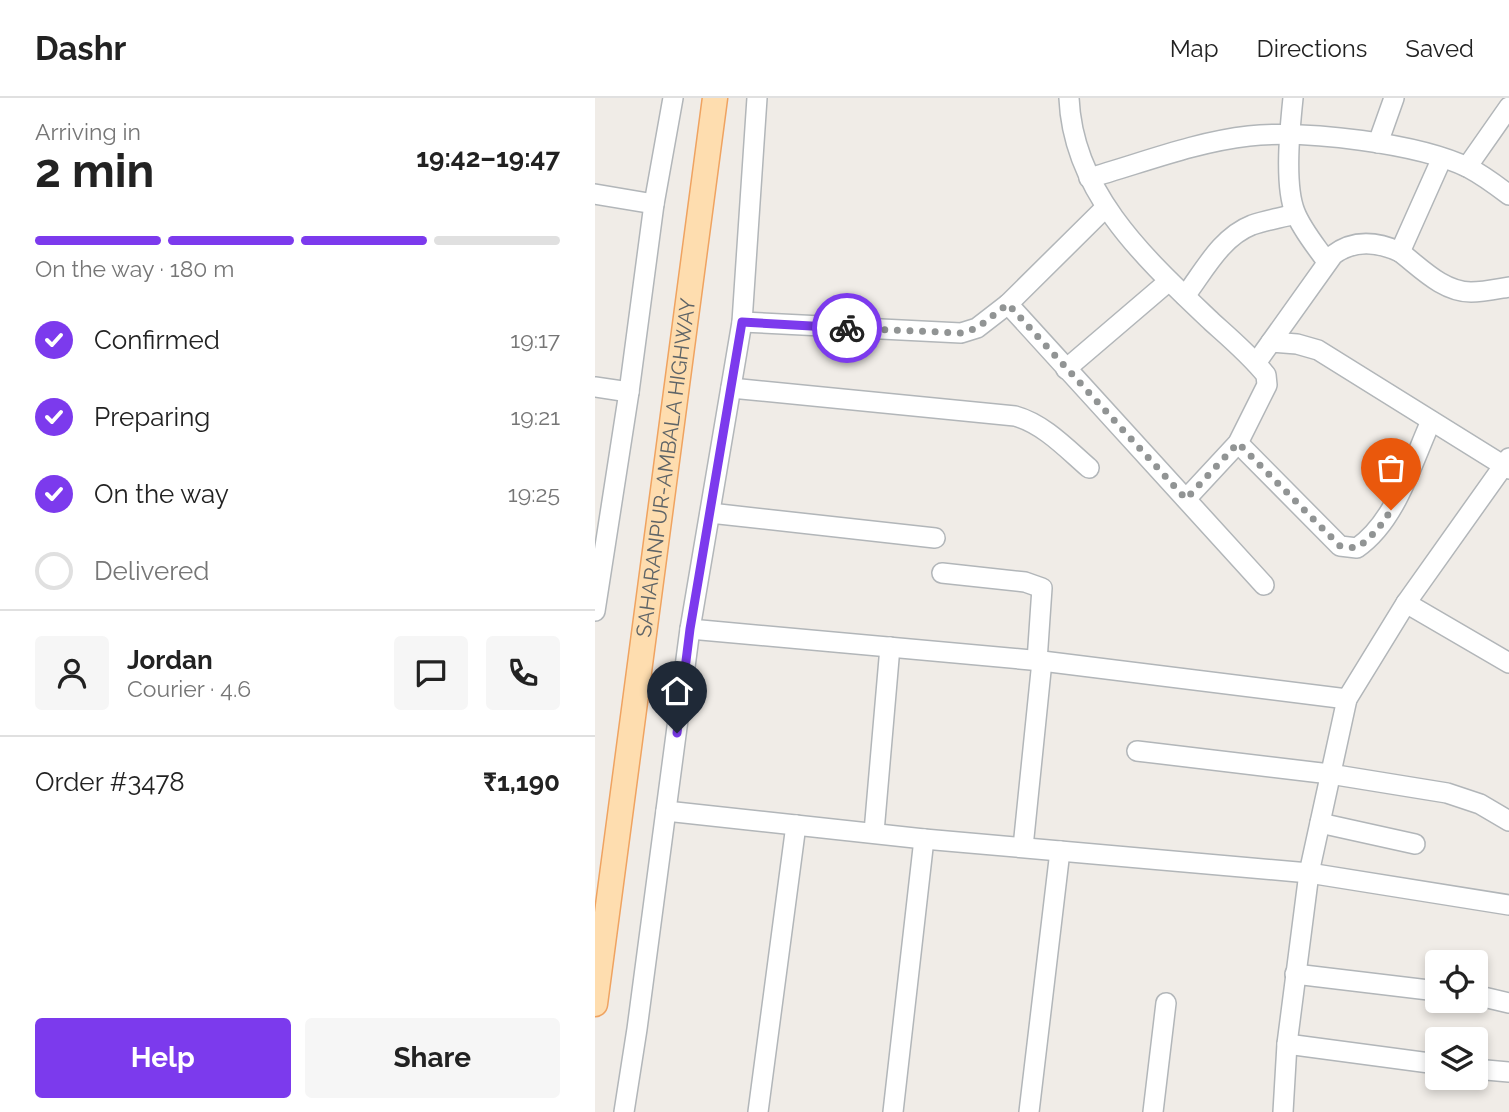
<!DOCTYPE html>
<meta charset="utf-8">
<style>
:root{--surface:#fff;--page:#f6f6f6;--text:#222;--muted:#767676;--line:#e0e0e0;--accent:#7c3aed}
body{margin:0;font-family:Raleway,sans-serif;background:var(--page);color:var(--text);height:100vh;display:flex;flex-direction:column;font-size:26px;white-space:nowrap}
*{box-sizing:border-box;margin:0}
p{font-size:23px;color:var(--muted)}
.icon{flex:none;width:38px;height:38px;fill:none;stroke:currentColor;stroke-width:2;stroke-linecap:round;stroke-linejoin:round}
.map{position:relative;flex:1;overflow:hidden}
.drawer{display:flex;flex-direction:column;background:var(--surface);width:595px}
.drawer>*{flex:none}
.tools{position:absolute;left:830px;top:852px;display:grid;gap:14px}
.tools a{display:grid;place-items:center;width:63px;height:63px;border-radius:7px;background:var(--surface);box-shadow:0 4px 10px #0003;font-size:35px}
.pin{position:absolute;display:grid;place-items:center;width:60px;height:60px;color:#fff;margin:-72px -30px;border-radius:50% 50% 50% 0;rotate:-45deg;box-shadow:0 0 7px #0007}
.pin .icon{rotate:45deg}
.courier{position:absolute;display:grid;place-items:center;width:70px;height:70px;margin:-35px;border:5px solid #7c3aed;border-radius:50%;background:#fff;color:#222;box-shadow:0 2px 9px #0007}
.overview em{font-style:normal;font-weight:700}
.overview div{display:flex;flex-direction:column-reverse}
.overview{display:flex;align-items:center;justify-content:space-between;height:119px;padding:0 35px}
h1{font-size:46px;font-weight:700;line-height:52px}
.bar{display:grid;grid-template-columns:repeat(4,1fr);gap:10px 7px;align-content:center;height:84px;padding:0 35px}
.bar i{height:9px;border-radius:5px;background:var(--line)}
.bar .selected{background:var(--accent)}
.bar p{grid-column:span 4}
.line{display:flex;align-items:center;gap:18px;padding:0 35px;border-top:2px solid var(--line)}
.line div{flex:1}
.round{display:grid;place-items:center;flex:none;width:74px;height:74px;border-radius:7px;background:var(--page)}
ol{padding:0 35px;list-style:none}
li{display:flex;align-items:center;gap:21px;height:77px}
li p{margin-inline-start:auto}
li .icon{padding:7px;border-radius:50%;background:var(--accent);color:#fff;stroke-width:4}
li:last-child{color:var(--muted)}
li i{width:38px;height:38px;border:4px solid var(--line);border-radius:50%}
.action{display:flex;gap:14px;margin-top:auto;padding:14px 35px}
.action a{flex:1;height:80px;border-radius:7px;background:var(--accent);color:#fff;font-size:28px;font-weight:700;line-height:80px;text-align:center}
.action a+a{background:var(--page);color:var(--text)}
header{display:flex;align-items:center;gap:42px;box-sizing:border-box;height:98px;padding:0 35px;background:var(--surface);border-bottom:2px solid var(--line)}
header strong{font-size:33px}
nav{display:flex;gap:38px;margin-inline-start:auto;font-size:24px}
main{display:flex;flex:1;min-height:0}
.map>svg:first-child{display:block}
.lines{fill:none;stroke-linecap:round;stroke-linejoin:round}
.minor-casing{stroke:#b2b6b9;stroke-width:22}
.major-casing{stroke:#efa361;stroke-width:27}
.minor{stroke:#fff;stroke-width:19}
.major{stroke:#feddaf;stroke-width:24}
.done{stroke:#919494;stroke-width:7;stroke-dasharray:0 12.6}
.route{stroke:#7c3aed;stroke-width:9}
.labels{text-anchor:middle;stroke-width:5;stroke-linejoin:round;paint-order:stroke}
.street-label{font-size:21px;fill:#5e6467;stroke:#fff}
</style>
<header>
<strong>Dashr</strong>
<nav><a>Map</a><a>Directions</a><a>Saved</a></nav>
</header>
<main>
<section class="drawer">
<div class="overview"><div><h1>2 min</h1><p>Arriving in</p></div><em>19:42–19:47</em></div>
<div class="bar"><i class="selected"></i><i class="selected"></i><i class="selected"></i><i></i><p>On the way · 180 m</p></div>
<ol>
<li><svg class="icon" aria-label="check" viewBox="0 0 24 24"><path d="M5 12l5 5 9-10"/></svg>Confirmed<p>19:17</p></li>
<li><svg class="icon" aria-label="check" viewBox="0 0 24 24"><path d="M5 12l5 5 9-10"/></svg>Preparing<p>19:21</p></li>
<li><svg class="icon" aria-label="check" viewBox="0 0 24 24"><path d="M5 12l5 5 9-10"/></svg>On the way<p>19:25</p></li>
<li><i></i>Delivered</li>
</ol>
<div class="line" style="height:126px"><a class="round"><svg class="icon" aria-label="person" viewBox="0 0 24 24"><circle cx="12" cy="8" r="4"/><path d="M4 21q1-7 8-7t8 7"/></svg></a><div><b>Jordan</b><p>Courier · 4.6</p></div><a class="round"><svg class="icon" aria-label="chat" viewBox="0 0 24 24"><path d="M4 5h16v11H9l-5 4z"/></svg></a><a class="round"><svg class="icon" aria-label="phone" viewBox="0 0 24 24"><path d="M5 4h4l2 5-3 2q2 4 5 5l2-3 5 2v4C11 20 4 13 5 4z"/></svg></a></div>
<div class="line" style="height:91px"><div>Order #3478</div><b>₹1,190</b></div>
<div class="action"><a>Help</a><a>Share</a></div>
</section>
<div class="map">
<svg width="914" height="1014" viewBox="0 0 914 1014">
<rect width="100%" height="100%" fill="#f0ece7"/>
<g class="lines">
<defs>
<g id="minor">
<path d="M 474,0 C 478,96 552,162 617,224 C 636,241 655,257 671,277 L 672,287 L 643,345 L 591,401"/>
<path d="M 698,0 C 695,29 689,87 700,114 C 707,132 721,148 732,164"/>
<polyline points="783,45 799,0"/>
<polyline points="872,69 914,9"/>
<path d="M 494,80 C 547,65 600,44 654,38 C 711,32 823,45 874,70 C 889,78 901,87 914,97"/>
<polyline points="0,96 59,106"/>
<path d="M 805,154 C 826,170 848,194 876,194 C 888,194 902,191 914,189"/>
<path d="M 590,198 C 609,173 626,139 657,127 C 671,122 686,120 700,116"/>
<polyline points="413,206 669,487"/>
<polyline points="147,224 366,235 382,230 413,206 510,110"/>
<polyline points="676,244 702,246 723,252 914,371"/>
<path d="M 661,265 L 738,157 C 759,141 783,144 805,154 L 847,60"/>
<polyline points="471,271 574,183"/>
<polyline points="0,289 34,294"/>
<path d="M 136,290 L 420,318 C 449,326 472,351 494,370"/>
<path d="M 643,345 L 745,448 L 762,450 C 801,423 817,365 836,323"/>
<polyline points="115,415 340,440"/>
<polyline points="347,475 430,484 447,490 442,563"/>
<polyline points="811,505 914,565"/>
<polyline points="0,513 34,294 59,106 78,0"/>
<polyline points="95,531 447,563 752,601"/>
<polyline points="542,653 735,676 852,695 885,706 914,723"/>
<polyline points="71,713 329,741 714,775 914,807"/>
<polyline points="725,725 820,746"/>
<polyline points="279,734 295,549"/>
<polyline points="428,749 447,563"/>
<polyline points="700,876 842,893"/>
<polyline points="880,897 914,905"/>
<polyline points="692,946 842,966"/>
<polyline points="880,971 914,974"/>
<polyline points="29,1014 42,931 95,531 147,224 162,0"/>
<polyline points="163,1014 201,727"/>
<polyline points="298,1014 329,741"/>
<polyline points="434,1014 465,753"/>
<polyline points="558,1014 571,905"/>
<polyline points="688,1014 692,946 714,775 752,601 811,505 914,360"/>
</g>
<g id="major">
<path id="s1" d="M 0,906 L 120,0"/>
</g>
</defs>
<!-- minor casing -->
<use href="#minor" class="minor-casing"/>
<!-- major casing -->
<use href="#major" class="major-casing"/>
<!-- minor -->
<use href="#minor" class="minor"/>
<!-- major -->
<use href="#major" class="major"/>
</g>
<g class="lines">
<!-- done -->
<path class="done" d="M 252,230 L 366,235 L 382,230 L 413,206 L 591,401 L 643,345 L 745,448 L 762,450 C 777,439 786,428 796,412"/>
<!-- route -->
<polyline class="route" points="82,635 95,531 147,224 252,230"/>
</g>
<g class="labels">
<!-- street labels -->
<g class="street-label">
<text dy="7" stroke="none"><textPath href="#s1" startOffset="541">SAHARANPUR-AMBALA HIGHWAY</textPath></text>
</g>
</g>
</svg>
<div class="tools">
<a><svg class="icon" aria-label="locate" viewBox="0 0 24 24"><circle cx="12" cy="12" r="6"/><path d="M12 2v4M12 18v4M2 12h4M18 12h4"/></svg></a>
<a><svg class="icon" aria-label="layers" viewBox="0 0 24 24"><path d="M12 4l9 5-9 5-9-5zM3 14l9 5 9-5"/></svg></a>
</div>
<div class="pin" style="left:796px;top:412px;background:#ea580c"><svg class="icon" aria-label="bag" viewBox="0 0 24 24"><path d="M5 8h14l-1 12H6zM9 8a3 3 0 0 1 6 0"/></svg></div>
<div class="pin" style="left:82px;top:635px;background:#1f2937"><svg class="icon" aria-label="home" viewBox="0 0 24 24"><path d="M3 11l9-7 9 7M6 9v11h12V9"/></svg></div>
<div class="courier" style="left:252px;top:230px"><svg class="icon" aria-label="bike" viewBox="0 0 24 24"><circle cx="6" cy="16" r="4"/><circle cx="18" cy="16" r="4"/><path d="M6 16l4-8h5l3 8M10 8l3 8H6M13 5h3"/></svg></div>
</div>
</main>
